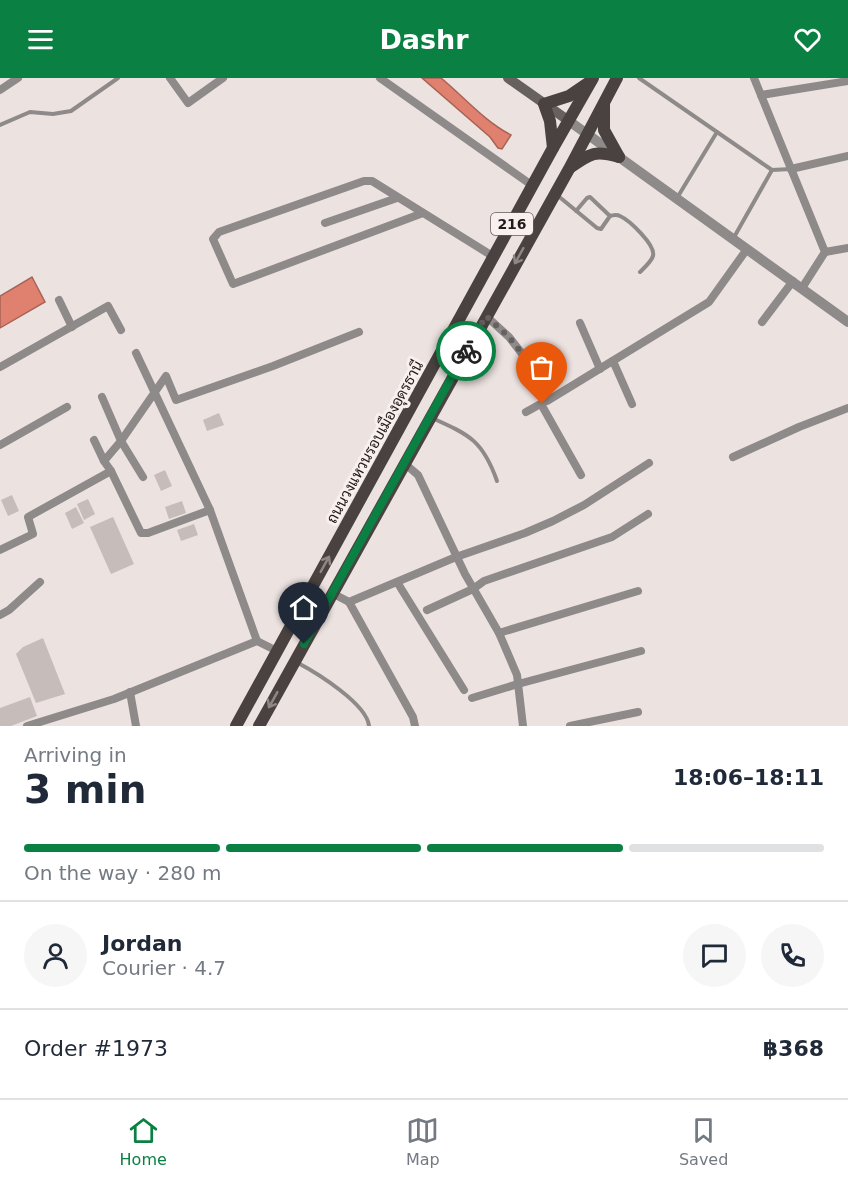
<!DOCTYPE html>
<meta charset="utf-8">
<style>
:root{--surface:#fff;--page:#f6f6f7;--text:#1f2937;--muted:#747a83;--line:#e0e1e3;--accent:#0b8043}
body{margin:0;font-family:"DejaVu Sans",Sarabun,sans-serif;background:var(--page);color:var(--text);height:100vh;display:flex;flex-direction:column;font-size:22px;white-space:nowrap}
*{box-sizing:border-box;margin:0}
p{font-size:20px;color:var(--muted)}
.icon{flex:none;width:33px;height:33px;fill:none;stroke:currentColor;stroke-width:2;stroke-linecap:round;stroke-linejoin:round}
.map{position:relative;height:648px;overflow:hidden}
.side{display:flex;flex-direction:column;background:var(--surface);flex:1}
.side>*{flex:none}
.pin{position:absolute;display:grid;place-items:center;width:51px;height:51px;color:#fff;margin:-62px -26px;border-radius:50% 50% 50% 0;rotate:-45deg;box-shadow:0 0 6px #0007}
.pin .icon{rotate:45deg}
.courier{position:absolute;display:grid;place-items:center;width:60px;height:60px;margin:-30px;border:4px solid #0b8043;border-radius:50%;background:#fff;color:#222;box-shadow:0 2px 8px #0007}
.overview em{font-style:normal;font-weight:800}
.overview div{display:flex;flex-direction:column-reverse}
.overview{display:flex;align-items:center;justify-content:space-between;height:102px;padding:0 24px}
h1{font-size:39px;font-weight:800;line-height:45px}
.bar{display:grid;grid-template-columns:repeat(4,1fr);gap:9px 6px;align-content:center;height:72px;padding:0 24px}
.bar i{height:8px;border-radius:4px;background:var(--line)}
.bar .active{background:var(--accent)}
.bar p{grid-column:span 4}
.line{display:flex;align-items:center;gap:15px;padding:0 24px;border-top:2px solid var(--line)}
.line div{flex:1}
.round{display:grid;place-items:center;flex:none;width:63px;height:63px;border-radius:32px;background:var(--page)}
header{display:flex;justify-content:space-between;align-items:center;height:78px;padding:0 24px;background:var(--accent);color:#fff;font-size:27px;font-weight:800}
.tabs{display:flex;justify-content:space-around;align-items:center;height:84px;border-top:2px solid var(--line);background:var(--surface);font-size:16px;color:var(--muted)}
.tabs a{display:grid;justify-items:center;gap:3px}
.tabs .active{color:var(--accent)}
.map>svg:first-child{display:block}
.water{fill:#e08170;stroke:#a66356;stroke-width:1.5}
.building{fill:#c6bdbb}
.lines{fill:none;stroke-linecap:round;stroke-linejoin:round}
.service{stroke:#8e8a8a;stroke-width:4}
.minor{stroke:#8e8a8a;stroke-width:8}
.tertiary{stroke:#8e8a8a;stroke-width:10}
.secondary{stroke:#66605f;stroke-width:10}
.primary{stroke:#494241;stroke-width:12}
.oneway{stroke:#8f8786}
.done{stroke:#676160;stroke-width:6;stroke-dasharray:0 10.8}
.route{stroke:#0b8043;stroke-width:8}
.labels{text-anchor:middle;stroke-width:6;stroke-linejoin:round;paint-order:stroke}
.shield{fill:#f9efee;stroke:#605b5a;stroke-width:1.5}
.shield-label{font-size:14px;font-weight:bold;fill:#1f1c1b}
.street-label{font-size:15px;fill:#1f1c1b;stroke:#f9efee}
</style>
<header><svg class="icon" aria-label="menu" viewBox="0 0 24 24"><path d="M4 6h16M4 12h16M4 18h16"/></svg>Dashr<svg class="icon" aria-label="heart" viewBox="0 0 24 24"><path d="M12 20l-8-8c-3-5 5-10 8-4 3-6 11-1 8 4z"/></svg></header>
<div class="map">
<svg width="848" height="648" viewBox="0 0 848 648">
<rect width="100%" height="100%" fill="#ece2e0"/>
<!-- water -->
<g class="water">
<path d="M 422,0 L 441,0 C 464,19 484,43 511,57 L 502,71 L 498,70 L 490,59 Z"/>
<polygon points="32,199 45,224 0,250 0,218"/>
</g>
<!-- building -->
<g class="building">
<polygon points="219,335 224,347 207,353 203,342"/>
<polygon points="165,392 172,408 161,413 154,397"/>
<polygon points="12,417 19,433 8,438 1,422"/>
<polygon points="88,421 95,436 84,442 77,426"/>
<polygon points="182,423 186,435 169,441 165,429"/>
<polygon points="76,429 84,445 72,451 65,435"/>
<polygon points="113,439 134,486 111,496 90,449"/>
<polygon points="194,446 198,457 181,463 177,452"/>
<polygon points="43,560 65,616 36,625 16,576 23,569"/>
<polygon points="30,619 37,638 11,648 0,648 0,630"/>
</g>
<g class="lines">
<!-- service -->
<g class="service">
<polyline points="639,0 772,92"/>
<polyline points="0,47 30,34 53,36 71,33 118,0"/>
<polyline points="557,117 597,150 601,151 610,138 590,119 587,120 576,133"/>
<polyline points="677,120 717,54"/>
<path d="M 610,138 C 615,137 616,136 620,138 C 629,142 656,167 653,178 C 651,184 644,190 640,194"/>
<polyline points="733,161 772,92 791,91"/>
<path d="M 432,340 C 470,357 483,363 497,403"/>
<path d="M 298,585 C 317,595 367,626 369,648"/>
</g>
<!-- minor -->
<g class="minor">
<polyline points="170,0 188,25 223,0"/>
<polyline points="380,0 533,108"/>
<polyline points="754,0 825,174 802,210"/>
<polyline points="0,12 18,0"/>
<polyline points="761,17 848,3"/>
<polyline points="791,91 848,78"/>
<polyline points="423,135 233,206 213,161 219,154 364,103 372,103 494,179"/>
<polyline points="325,145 397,120"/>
<polyline points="825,174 848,170"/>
<polyline points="59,222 72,249"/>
<polyline points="486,238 509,259 523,277 547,323 709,224 747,171"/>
<polyline points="762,244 793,203"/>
<polyline points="580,245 600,291"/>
<polyline points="136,275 210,432 257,563"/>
<polyline points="613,283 632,326"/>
<polyline points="0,289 108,228 121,252"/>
<polyline points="102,319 121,363 143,399"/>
<polyline points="541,326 581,397"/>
<polyline points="526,334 544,324"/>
<polyline points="0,367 67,329"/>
<polyline points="733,379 799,349 848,330"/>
<polyline points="104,383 121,363 166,298 176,322 273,288 359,254"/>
<polyline points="404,385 418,397 465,496 499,555 517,597 523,648"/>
<polyline points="111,393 141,455 148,455 210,432"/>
<polyline points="0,472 33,456 28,439 111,393 104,383 94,362"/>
<polyline points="397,504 464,612"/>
<polyline points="332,515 349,524 413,639 415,648"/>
<polyline points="349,524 456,479 525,455 553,443 584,427 649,385"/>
<polyline points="427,532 473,511 484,503 612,459 648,436"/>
<polyline points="0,537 9,532 40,504"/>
<polyline points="499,555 638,513"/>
<polyline points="130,614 136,648"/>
<polyline points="472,620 518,606 641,573"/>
<polyline points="27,648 114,621 257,563 277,573"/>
<polyline points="570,648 638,634"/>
</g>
<!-- tertiary -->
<polyline class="tertiary" points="569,43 848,244"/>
<!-- secondary -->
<polyline class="secondary" points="508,0 569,43"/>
<!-- primary -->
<g class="primary">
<polyline points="604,27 604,52 619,79"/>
<polyline points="553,70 550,43 544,26 569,18 591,3"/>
<path d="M 571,89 C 591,75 595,72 619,79"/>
<polyline points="236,648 553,70 593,0"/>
<polyline points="259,648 569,91 617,0"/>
</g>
</g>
<!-- one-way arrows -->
<defs><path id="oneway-shaft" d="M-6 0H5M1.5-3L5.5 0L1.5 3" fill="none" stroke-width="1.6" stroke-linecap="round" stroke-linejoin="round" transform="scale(1.5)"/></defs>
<g class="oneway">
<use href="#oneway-shaft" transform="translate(519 178) rotate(119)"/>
<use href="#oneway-shaft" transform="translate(325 486) rotate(-61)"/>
<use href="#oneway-shaft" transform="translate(273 622) rotate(119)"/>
</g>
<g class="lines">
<!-- done -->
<polyline class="done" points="466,273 486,238 509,259 523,277 546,323 542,326"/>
<!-- route -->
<polyline class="route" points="304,566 466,273"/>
</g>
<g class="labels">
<!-- shield labels -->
<rect class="shield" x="491" y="135" width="42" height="22" rx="4.5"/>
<g class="shield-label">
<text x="512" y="151">216</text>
</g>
<!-- street labels -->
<g class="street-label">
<text transform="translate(375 364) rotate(-61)" y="5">ถนนวงแหวนรอบเมืองอุดรธานี</text>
</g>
</g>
</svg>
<div class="pin" style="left:542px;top:326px;background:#ea580c"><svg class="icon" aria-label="bag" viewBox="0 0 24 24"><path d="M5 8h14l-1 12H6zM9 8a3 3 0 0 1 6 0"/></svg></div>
<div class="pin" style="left:304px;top:566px;background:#1f2937"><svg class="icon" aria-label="home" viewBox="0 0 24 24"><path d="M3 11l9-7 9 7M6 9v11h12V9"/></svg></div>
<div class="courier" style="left:466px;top:273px"><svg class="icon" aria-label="bike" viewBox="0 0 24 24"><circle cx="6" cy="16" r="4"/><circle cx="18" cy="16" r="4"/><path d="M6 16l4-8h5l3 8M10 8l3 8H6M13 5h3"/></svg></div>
</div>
<section class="side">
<div class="overview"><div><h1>3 min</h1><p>Arriving in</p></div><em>18:06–18:11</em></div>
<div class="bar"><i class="active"></i><i class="active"></i><i class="active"></i><i></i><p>On the way · 280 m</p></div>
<div class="line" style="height:108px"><a class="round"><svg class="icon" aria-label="person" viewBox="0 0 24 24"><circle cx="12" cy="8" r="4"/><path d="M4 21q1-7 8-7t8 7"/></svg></a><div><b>Jordan</b><p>Courier · 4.7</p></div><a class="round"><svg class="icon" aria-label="chat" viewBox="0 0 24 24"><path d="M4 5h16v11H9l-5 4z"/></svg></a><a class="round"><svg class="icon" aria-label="phone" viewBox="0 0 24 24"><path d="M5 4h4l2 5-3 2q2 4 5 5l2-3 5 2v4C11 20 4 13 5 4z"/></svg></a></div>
<div class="line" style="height:78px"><div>Order #1973</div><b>฿368</b></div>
</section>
<nav class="tabs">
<a class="active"><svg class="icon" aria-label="home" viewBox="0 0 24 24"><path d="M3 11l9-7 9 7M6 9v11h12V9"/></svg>Home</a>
<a><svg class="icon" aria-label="map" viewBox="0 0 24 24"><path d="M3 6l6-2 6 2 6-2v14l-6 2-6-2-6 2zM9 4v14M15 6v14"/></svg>Map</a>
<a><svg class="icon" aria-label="saved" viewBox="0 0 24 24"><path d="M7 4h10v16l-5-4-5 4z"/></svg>Saved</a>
</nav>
